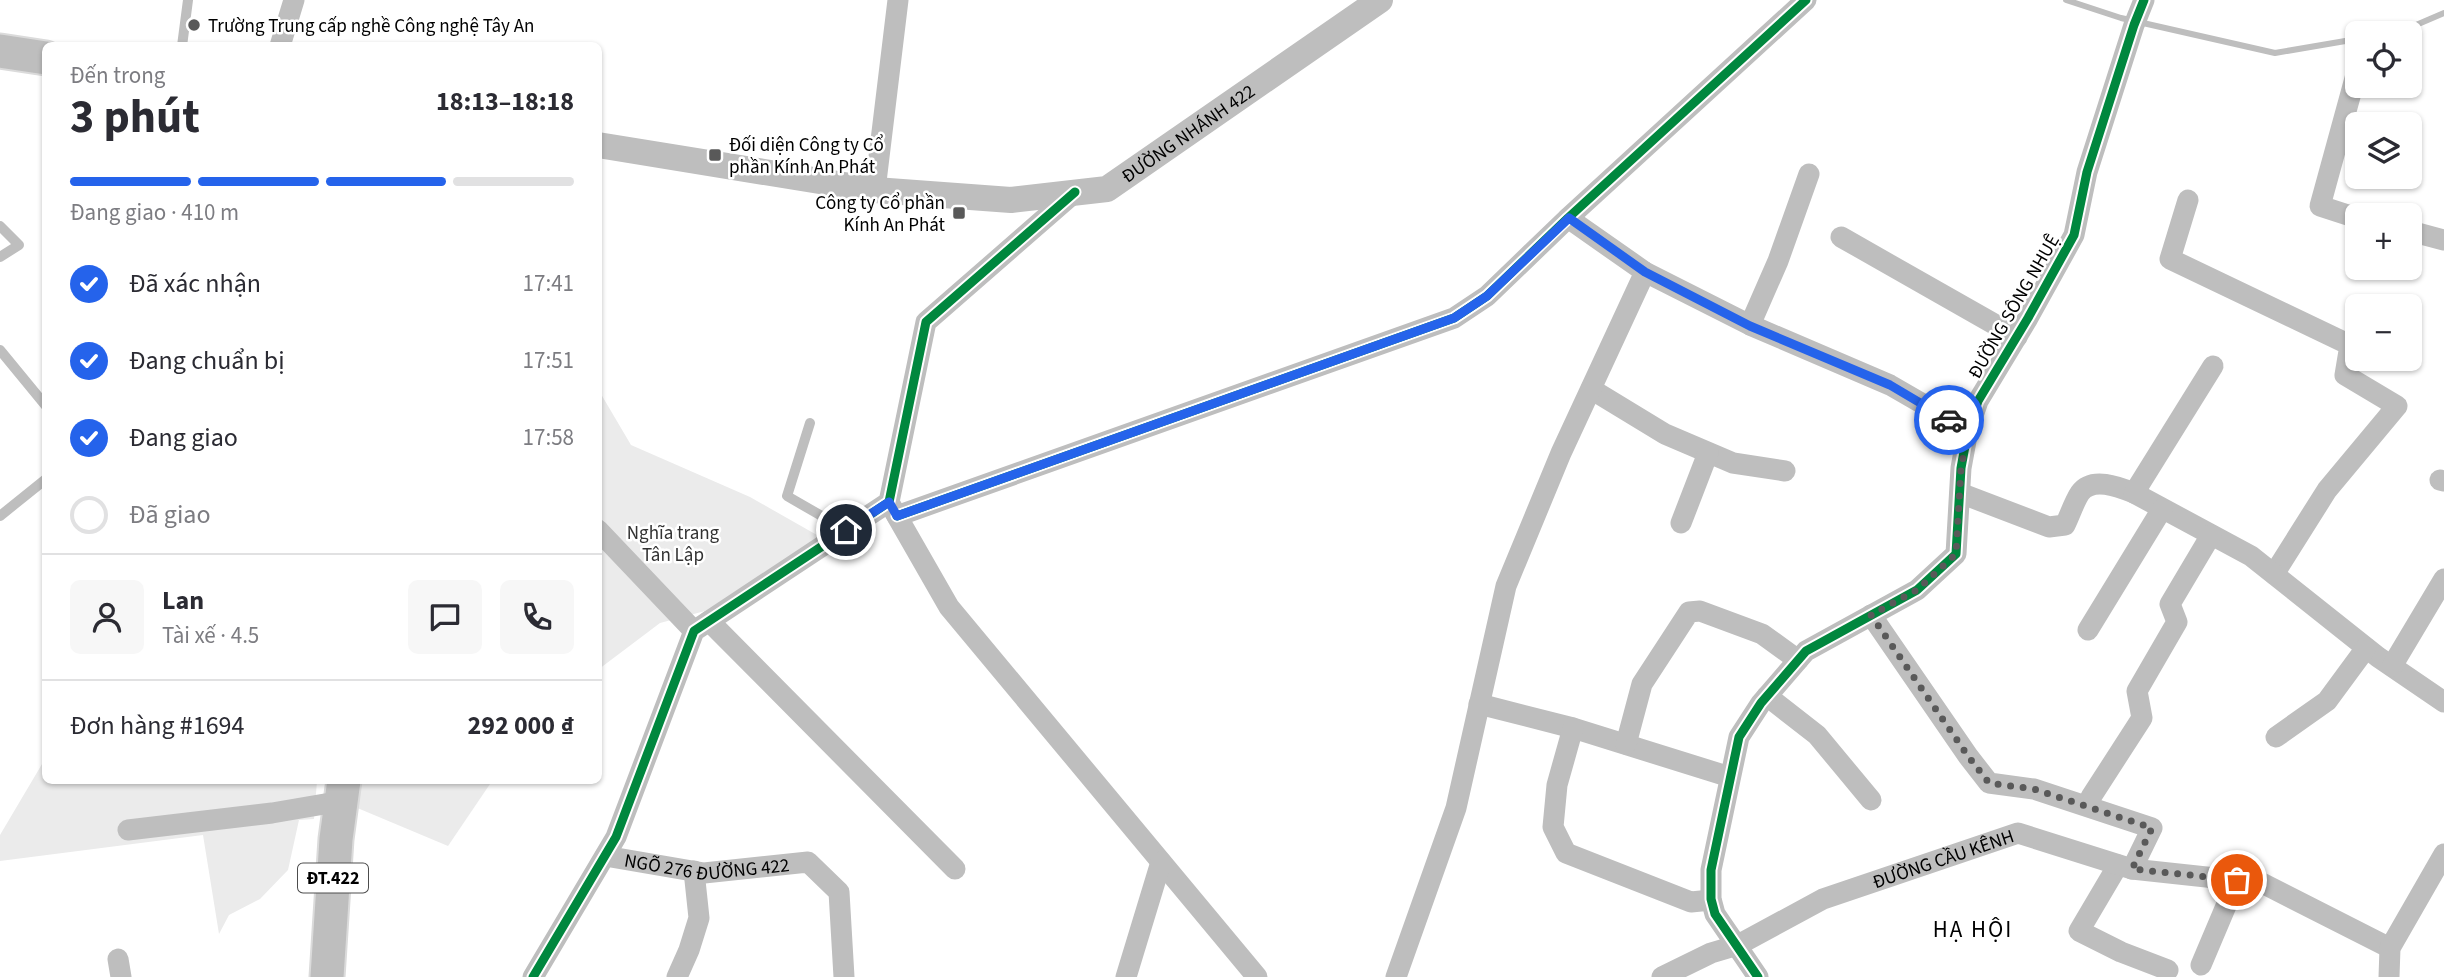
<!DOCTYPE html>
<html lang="vi">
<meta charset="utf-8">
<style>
:root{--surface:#fff;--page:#f7f7f7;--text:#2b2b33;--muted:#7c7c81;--line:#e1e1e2;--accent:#2563eb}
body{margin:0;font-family:"Source Sans 3",sans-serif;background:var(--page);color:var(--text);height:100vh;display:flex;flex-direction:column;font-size:26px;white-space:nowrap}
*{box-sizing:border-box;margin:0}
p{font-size:23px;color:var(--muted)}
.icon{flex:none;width:38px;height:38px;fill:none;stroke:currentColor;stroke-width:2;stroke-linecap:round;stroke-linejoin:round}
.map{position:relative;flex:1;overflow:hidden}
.panel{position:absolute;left:42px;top:42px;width:560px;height:742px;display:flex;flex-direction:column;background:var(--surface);border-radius:10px;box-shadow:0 2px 5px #0004}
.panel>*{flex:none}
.fabs{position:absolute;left:2345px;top:21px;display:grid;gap:14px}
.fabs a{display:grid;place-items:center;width:77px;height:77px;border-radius:10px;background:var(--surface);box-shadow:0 2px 5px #0004;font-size:35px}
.pin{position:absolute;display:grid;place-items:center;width:60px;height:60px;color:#fff;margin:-30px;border:4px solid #fff;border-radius:50%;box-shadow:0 2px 7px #0007}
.courier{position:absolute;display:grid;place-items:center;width:70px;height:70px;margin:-35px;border:5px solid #2563eb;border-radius:50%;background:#fff;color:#222;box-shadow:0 2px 9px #0007}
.head em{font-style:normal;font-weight:700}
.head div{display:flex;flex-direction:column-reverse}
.head{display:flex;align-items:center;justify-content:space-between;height:119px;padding:0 28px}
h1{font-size:46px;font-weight:700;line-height:52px}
.bar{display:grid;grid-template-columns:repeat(4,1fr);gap:10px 7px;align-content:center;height:84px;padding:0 28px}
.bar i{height:9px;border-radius:5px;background:var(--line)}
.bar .current{background:var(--accent)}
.bar p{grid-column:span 4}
.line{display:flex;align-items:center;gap:18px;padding:0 28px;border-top:2px solid var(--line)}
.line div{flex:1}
.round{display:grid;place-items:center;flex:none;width:74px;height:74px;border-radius:10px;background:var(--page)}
ol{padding:0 28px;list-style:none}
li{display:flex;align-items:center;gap:21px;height:77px}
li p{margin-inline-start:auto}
li .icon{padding:7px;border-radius:50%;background:var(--accent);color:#fff;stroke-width:4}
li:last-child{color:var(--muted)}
li i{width:38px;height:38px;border:4px solid var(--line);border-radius:50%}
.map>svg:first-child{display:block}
.green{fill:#ebebeb}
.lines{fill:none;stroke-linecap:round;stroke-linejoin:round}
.stream{stroke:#bebebe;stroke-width:6}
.primary-casing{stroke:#dbdbdb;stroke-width:37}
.service{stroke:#bebebe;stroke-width:10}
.minor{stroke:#bebebe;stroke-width:21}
.tertiary{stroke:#bebebe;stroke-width:26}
.primary{stroke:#bebebe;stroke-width:33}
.cycleway-casing{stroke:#fff;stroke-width:13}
.cycleway{stroke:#00873e;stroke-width:9}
.done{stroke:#595959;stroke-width:7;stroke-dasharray:0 12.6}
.route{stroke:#2563eb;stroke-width:9}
.poi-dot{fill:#595959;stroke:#fff;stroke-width:2.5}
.labels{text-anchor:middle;stroke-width:5;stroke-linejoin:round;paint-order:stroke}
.shield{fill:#fff;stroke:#4c4c4c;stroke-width:2}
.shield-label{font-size:18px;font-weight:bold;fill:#000}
.poi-label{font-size:19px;fill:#000;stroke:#fff;text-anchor:start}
.street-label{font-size:19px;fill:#000;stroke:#fff}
.park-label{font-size:19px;fill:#323232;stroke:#fff}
.quarter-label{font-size:23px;letter-spacing:2px;fill:#000;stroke:#fff}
</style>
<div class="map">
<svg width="2444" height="977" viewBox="0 0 2444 977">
<rect width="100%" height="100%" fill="#fff"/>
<!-- green -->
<g class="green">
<polygon points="598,389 631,445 750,497 824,539 720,607 660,623 599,669"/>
<polygon points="45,759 46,780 317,781 314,819 299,820 288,870 260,899 229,915 219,934 203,835 0,861 0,835"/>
<polygon points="357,781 492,781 448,846 355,807"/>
</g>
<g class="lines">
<!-- stream -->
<g class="stream">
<polyline points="2066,0 2121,18 2275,53 2357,39"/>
<polyline points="2388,33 2402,31 2444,13"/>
</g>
<defs>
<g id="primary">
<polyline points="0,51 46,58"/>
<polyline points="327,977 336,839 344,780"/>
</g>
</defs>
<!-- primary casing -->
<use href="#primary" class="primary-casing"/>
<!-- service -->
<g class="service">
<polyline points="182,46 188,0"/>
<polyline points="0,226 19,245 0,257"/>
<polyline points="0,350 46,406"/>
<polyline points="810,423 787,496 846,530"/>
<polyline points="0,516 46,479"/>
</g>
<!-- minor -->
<g class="minor">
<polyline points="280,46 294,0"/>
<polyline points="2357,71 2320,206 2357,218"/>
<polyline points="875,190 898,0"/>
<polyline points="2188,200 2170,259 2350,345 2345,375 2397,406 2327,490 2274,574"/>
<polyline points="1568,218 1645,272 1750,325 1890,385 1968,430"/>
<polyline points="2410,231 2444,240"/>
<polyline points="1841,237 2017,337"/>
<polyline points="1750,325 1778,261 1809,174"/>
<polyline points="1591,389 1665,434 1733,463 1785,471"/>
<polyline points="2440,480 2444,481"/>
<path d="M 1960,493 L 2049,527 L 2065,525 C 2070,515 2074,502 2080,493 C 2092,476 2119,487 2134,493 L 2251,556 L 2378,657 L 2444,702"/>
<polyline points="2134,493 2213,366"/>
<polyline points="890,504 949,607 1257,977"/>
<polyline points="897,516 1454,318 1487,296 1568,218 1806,0"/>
<polyline points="1681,523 1708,453"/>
<polyline points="598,530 694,631"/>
<polyline points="1871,615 1968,756 1989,783 2034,789 2152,828 2132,869"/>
<polyline points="709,621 955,869"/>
<polyline points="2088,630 2162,509"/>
<polyline points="2392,666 2444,579"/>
<polyline points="1767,696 1817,735 1871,800"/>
<polyline points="1479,704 1573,728 1730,777"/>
<polyline points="1573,728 1557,785 1553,827 1566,853 1691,902 1711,900"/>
<polyline points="2276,737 2327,701 2366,648"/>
<polyline points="1626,744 1642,684 1689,612 1700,611 1762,634 1798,660"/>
<polyline points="2091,797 2142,718 2137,691 2177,622 2170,604 2211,535"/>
<polyline points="128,830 272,813 342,801"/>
<path id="s1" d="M 605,856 L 704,873 L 808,862 L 839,892 L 844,977"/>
<polyline points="2118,865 2079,931 2121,952 2168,970"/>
<polyline points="118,959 121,977"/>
<polyline points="2201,965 2237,880"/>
<polyline points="533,977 616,837 694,631 889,502 926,322 1075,192"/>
<polyline points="677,977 689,950 699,918 694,871"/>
<polyline points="1126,977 1161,862"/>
<polyline points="1396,977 1456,808 1506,586 1561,453 1645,272"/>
<path id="s2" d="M 1662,977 L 1711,953 L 1738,945 L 1823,899 L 2018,833 L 2132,869 L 2262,883 L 2390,948"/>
<polyline points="1758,977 1715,914 1711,899 1711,870 1739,737 1761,703 1806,651 1917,590 1956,554 1961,468 1968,430 1978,401 2028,318 2074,235 2087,172 2134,25 2144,0"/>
<polyline points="2389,977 2390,948 2444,854"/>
</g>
<!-- tertiary -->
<path class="tertiary" id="s3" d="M 598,145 L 875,190 L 1011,200 L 1107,189 L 1380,0"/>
<!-- primary -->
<use href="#primary" class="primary"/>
<defs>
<g id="cycleway">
<polyline points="897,516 1454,318 1487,296 1568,218 1806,0"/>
<polyline points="533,977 616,837 694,631 889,502 926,322 1075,192"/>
<polyline points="1758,977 1715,914 1711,899 1711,870 1739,737 1761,703 1806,651 1917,590 1956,554 1961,468 1968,430 1978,401 2028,318 2074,235 2087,172 2134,25 2144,0"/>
</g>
</defs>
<!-- cycleway casing -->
<use href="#cycleway" class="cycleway-casing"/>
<!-- cycleway -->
<use href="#cycleway" class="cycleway"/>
</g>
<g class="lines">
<!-- done -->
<polyline class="done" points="1949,420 1968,430 1961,468 1956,554 1917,590 1871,615 1968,756 1989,783 2034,789 2152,828 2132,869 2237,880"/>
<!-- route -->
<polyline class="route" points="846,530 889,502 897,516 1454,318 1487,296 1569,218 1645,272 1750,326 1890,385 1949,420"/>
</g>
<!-- markers -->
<g class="poi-dot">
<circle cx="194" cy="25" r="7"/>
<rect x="708" y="148" width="14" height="14" rx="3.5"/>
<rect x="952" y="206" width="14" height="14" rx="3.5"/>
</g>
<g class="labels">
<!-- shield labels -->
<rect class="shield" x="298" y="863.5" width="70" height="29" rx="5"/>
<g class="shield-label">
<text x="333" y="884">ĐT.422</text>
</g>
<!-- poi labels -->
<g class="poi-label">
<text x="208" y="32">Trường Trung cấp nghề Công nghệ Tây An</text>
<text x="729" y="151">Đối diện Công ty Cổ<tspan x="729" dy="22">phần Kính An Phát</tspan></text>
<text x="945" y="209" text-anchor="end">Công ty Cổ phần<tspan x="945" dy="22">Kính An Phát</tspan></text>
</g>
<!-- street labels -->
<g class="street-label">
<text dy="7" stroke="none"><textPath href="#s3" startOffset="612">ĐƯỜNG NHÁNH 422</textPath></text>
<text transform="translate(2013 306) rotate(-60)" y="7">ĐƯỜNG SÔNG NHUỆ</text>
<text dy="7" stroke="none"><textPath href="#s2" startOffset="306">ĐƯỜNG CẦU KÊNH</textPath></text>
<text dy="7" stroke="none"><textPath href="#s1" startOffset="103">NGÕ 276 ĐƯỜNG 422</textPath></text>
</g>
<!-- park labels -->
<g class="park-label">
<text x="673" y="539">Nghĩa trang<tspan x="673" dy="22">Tân Lập</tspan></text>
</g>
<!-- quarter labels -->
<g class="quarter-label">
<text x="1973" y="937">HẠ HỘI</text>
</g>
</g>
</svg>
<div class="fabs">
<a><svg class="icon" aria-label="locate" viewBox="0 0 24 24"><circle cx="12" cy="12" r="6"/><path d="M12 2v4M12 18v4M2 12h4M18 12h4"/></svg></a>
<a><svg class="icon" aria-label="layers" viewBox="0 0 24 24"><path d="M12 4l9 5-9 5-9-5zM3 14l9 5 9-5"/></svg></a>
<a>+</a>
<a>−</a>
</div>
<div class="pin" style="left:2237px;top:880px;background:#ea580c"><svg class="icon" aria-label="bag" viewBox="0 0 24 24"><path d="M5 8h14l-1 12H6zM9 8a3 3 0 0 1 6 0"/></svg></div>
<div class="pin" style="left:846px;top:530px;background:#1f2937"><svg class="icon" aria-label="home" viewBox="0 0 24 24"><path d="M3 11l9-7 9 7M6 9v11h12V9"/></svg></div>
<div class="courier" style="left:1949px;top:420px"><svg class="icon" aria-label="car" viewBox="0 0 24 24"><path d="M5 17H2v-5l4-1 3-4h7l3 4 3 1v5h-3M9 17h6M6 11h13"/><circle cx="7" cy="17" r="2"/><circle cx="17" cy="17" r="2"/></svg></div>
<section class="panel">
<div class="head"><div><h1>3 phút</h1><p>Đến trong</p></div><em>18:13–18:18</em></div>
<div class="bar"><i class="current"></i><i class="current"></i><i class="current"></i><i></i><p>Đang giao · 410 m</p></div>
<ol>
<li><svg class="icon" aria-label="check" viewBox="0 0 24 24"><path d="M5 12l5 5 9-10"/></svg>Đã xác nhận<p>17:41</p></li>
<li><svg class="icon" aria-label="check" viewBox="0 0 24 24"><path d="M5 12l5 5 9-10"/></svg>Đang chuẩn bị<p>17:51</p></li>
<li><svg class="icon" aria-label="check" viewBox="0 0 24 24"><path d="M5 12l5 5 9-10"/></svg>Đang giao<p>17:58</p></li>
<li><i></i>Đã giao</li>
</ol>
<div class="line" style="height:126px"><a class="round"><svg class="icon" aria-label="person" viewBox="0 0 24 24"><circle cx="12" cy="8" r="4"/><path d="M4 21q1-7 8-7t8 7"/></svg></a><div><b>Lan</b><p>Tài xế · 4.5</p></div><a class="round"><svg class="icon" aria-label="chat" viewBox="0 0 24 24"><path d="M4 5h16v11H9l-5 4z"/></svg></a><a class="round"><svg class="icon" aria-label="phone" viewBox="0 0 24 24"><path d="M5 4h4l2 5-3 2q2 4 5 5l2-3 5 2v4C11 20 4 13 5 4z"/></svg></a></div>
<div class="line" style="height:91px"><div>Đơn hàng #1694</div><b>292 000 ₫</b></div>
</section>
</div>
